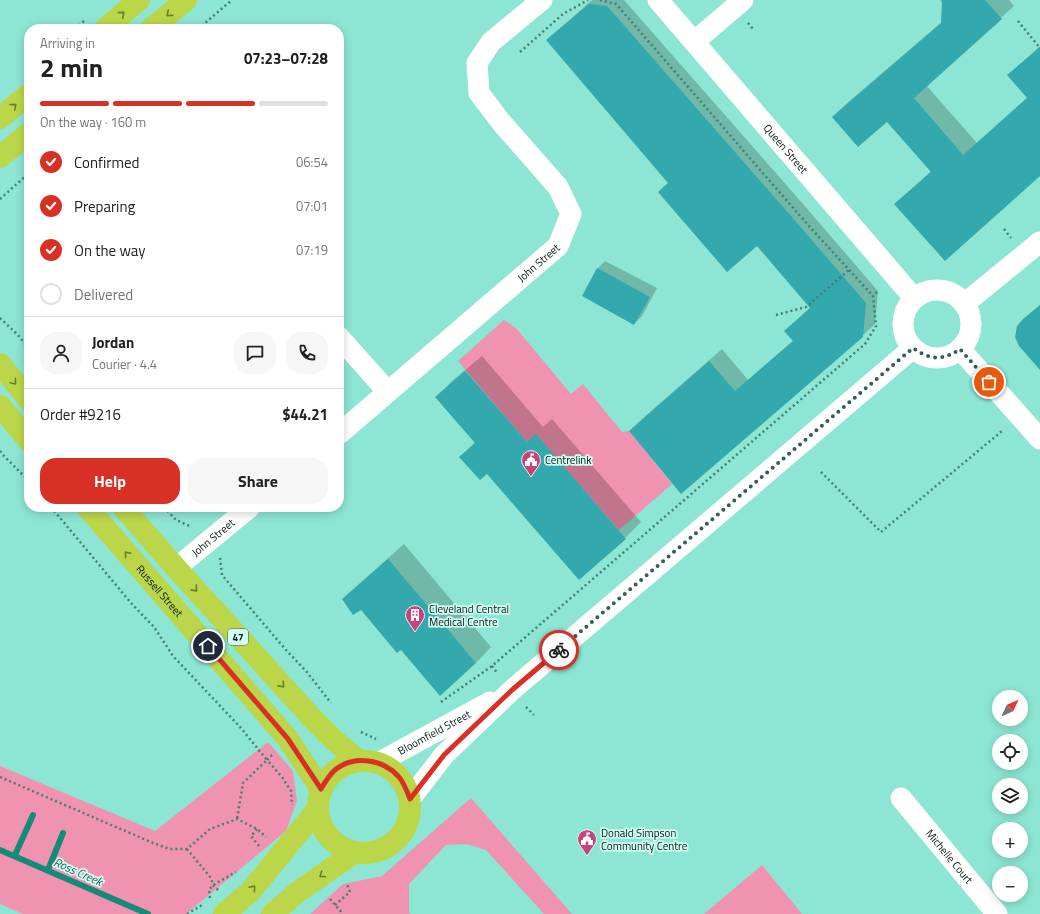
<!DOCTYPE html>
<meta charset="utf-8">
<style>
:root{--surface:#fff;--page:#f6f6f6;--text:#202124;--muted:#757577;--line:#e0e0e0;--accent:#d93025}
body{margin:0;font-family:"Titillium Web",sans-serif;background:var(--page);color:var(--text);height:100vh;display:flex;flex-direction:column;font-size:15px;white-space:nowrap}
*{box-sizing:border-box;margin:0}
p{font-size:13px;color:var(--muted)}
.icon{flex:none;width:22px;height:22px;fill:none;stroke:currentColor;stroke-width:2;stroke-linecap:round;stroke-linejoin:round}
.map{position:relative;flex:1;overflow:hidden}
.drawer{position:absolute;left:24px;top:24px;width:320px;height:488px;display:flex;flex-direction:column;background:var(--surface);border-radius:16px;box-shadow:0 2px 10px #0003}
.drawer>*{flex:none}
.needle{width:26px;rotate:46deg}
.buttons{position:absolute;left:992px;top:690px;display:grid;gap:8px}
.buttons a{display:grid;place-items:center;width:36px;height:36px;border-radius:50%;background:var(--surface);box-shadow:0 2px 10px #0003;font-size:20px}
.pin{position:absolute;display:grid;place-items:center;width:34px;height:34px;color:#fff;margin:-17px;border:2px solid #fff;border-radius:50%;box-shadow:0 1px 4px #0007}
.courier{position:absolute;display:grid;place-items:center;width:40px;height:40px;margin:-20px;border:3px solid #d93025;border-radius:50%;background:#fff;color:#222;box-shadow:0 1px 5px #0007}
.headline em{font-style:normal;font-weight:700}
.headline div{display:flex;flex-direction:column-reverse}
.headline{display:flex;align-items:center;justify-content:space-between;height:68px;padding:0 16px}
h1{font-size:26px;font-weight:700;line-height:30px}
.bar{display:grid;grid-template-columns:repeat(4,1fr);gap:6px 4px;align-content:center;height:48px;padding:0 16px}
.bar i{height:5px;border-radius:3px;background:var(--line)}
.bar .on{background:var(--accent)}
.bar p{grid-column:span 4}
.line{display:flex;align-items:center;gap:10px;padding:0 16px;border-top:1px solid var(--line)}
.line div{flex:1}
.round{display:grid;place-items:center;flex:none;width:42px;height:42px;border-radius:16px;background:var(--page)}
ol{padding:0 16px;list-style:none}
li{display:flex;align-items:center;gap:12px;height:44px}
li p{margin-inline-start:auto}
li .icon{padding:4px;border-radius:50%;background:var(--accent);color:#fff;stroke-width:4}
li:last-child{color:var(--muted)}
li i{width:22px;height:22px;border:2px solid var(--line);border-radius:50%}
.button{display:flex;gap:8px;margin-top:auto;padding:8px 16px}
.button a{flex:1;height:46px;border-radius:16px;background:var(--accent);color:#fff;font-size:16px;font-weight:700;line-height:46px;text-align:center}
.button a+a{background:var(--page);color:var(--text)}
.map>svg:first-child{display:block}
.green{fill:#f093b1}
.shadow{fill:#0003}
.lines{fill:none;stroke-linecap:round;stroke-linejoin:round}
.stream{stroke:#148a79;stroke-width:6}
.building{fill:#33a8ad}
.path{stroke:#467e72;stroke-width:2.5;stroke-dasharray:2 3;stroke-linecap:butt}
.street{stroke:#fff;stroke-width:21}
.highway{stroke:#bcd649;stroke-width:22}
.oneway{stroke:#678030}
.done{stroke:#315f56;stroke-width:4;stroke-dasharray:0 7.2}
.route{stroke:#d93025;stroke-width:5}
.labels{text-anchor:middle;stroke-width:3.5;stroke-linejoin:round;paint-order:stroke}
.shield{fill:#d3fdf3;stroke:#3f5c56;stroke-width:1}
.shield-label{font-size:10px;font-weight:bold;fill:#001712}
.street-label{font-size:11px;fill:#001712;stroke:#d3fdf3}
.poi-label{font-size:11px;fill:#001712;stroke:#d3fdf3;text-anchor:start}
.water-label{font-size:12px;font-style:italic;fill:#265f55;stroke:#d3fdf3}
</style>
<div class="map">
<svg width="1040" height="914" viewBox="0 0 1040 914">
<rect width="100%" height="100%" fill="#8de6d3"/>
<!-- green -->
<g class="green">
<polygon points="504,320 516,328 571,394 583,384 622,432 629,431 672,484 619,530 536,435 527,442 458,361"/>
<polygon points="268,742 293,771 297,801 286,831 186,914 23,914 0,904 0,766 155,831"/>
<polygon points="471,798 572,914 544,914 486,850 467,844 446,845 409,884 409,912 410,914 310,914 343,884 382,876"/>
<polygon points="762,865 802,914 704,914"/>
</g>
<!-- shadow -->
<g class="shadow">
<polygon points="592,0 624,0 803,204 878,291 875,324 862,336 681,493 630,431 642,419 722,349 748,380 793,341 785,331 811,307 757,245 659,192 669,182 547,40"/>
<polygon points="940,0 1009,0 1014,6 926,85 977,143 1028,97 1009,75 1040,46 1040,176 896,204 931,171 887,120 833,117 846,104 942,22 943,4"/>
<polygon points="605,261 657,288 642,316 634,324 597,269"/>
<polygon points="482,356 543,427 552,419 641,522 625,538 579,578 487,472 461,457 475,442 437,397 452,381"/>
<polygon points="404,544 491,647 476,663 401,648 361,608 343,599 359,584"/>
</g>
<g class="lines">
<!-- stream -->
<g class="stream">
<polyline points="0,850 148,914"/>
<polyline points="15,855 33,815"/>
<polyline points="48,870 63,833"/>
</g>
</g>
<!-- building -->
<g class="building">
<polygon points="942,0 985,0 1002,19 914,98 963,155 1027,98 1007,75 1040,47 1040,176 945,261 894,204 931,172 887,122 858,147 832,117 941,23"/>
<polygon points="589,4 607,6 791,216 866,303 863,337 681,494 629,431 709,361 735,391 793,341 784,331 810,308 757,246 727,272 658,192 668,183 546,40"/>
<polygon points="597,268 650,297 634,325 582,296"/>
<polygon points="1040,305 1040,370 1019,346 1015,337 1017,326 1023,319"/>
<polygon points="465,371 527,442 536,434 626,539 579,580 487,474 480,480 459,457 475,443 435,397"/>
<polygon points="388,559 476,663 440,696 401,650 397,653 361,610 353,615 342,599"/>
</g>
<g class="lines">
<!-- path -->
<g class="path">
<polyline points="600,0 616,4 808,225 873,296"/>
<polyline points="1018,21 1040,48"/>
<polyline points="748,23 754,30"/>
<polyline points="75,29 85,20"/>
<polyline points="198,29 232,0"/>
<polyline points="520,52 563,14 588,0"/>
<polyline points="0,199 29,173"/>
<polyline points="1004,229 1011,238"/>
<polyline points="776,315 806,307 849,270"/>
<polyline points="0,318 18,335 29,349"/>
<polyline points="0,451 3,455 29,481"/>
<polyline points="821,472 881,532 1002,431"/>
<polyline points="51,507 131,603 154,627 173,656 240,727 267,760 243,783 237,819"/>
<polyline points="164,507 176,520 192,527"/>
<polyline points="220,558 222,575 286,650 306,671 331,703"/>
<polyline points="492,666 498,674"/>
<polyline points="441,702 492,666 865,344 876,326 873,296 879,290"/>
<polyline points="526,707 534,715"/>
<polyline points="361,732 376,739"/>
<polyline points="272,755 267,760 282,777 291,791 292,805"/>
<polyline points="0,777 153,843 170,849 187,849 210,829 237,819 257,829 266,837"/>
<polyline points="257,829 251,836 260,847"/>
<polyline points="187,849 211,878 213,885 218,890"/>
<polyline points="210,898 209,890 213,885 236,872"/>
<polyline points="330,899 343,914"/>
<polyline points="335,905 350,892 347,884"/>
<polyline points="187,914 204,904"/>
</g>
<!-- street -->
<g class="street">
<path id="s1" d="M 658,0 L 914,298"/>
<polyline points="694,42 743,0"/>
<circle cx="937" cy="324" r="34"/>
<polyline points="964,304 1040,242"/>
<polyline points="339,337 388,392"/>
<polyline points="960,349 1040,439"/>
<path id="s2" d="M 339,434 L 558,246 L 571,214 L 558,187 L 501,122 L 479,93 L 477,63 L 491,42 L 542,0"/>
<path id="s3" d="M 176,568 L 250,507"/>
<path id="s4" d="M 378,763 L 490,702"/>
<path id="s5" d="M 901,798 L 997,914"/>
<polyline points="410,799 444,755 512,690 913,348"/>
</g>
<!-- highway -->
<g class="highway">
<polyline points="105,29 139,0"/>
<polyline points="151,29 186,0"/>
<polyline points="0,118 29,94"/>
<polyline points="0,157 29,133"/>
<polyline points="0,364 29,400"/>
<polyline points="0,406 29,441"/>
<path id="s6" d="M 87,507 L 288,739 L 321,789"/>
<polyline points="123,507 176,568 312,718 335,741 359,761"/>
<circle cx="364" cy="807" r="46"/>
<polyline points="224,914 250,892 317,810"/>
<polyline points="272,914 299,891 354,853"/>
</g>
</g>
<!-- one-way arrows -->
<defs><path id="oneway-chevron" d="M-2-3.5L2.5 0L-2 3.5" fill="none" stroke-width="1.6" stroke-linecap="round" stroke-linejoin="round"/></defs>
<g class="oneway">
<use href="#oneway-chevron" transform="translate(122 14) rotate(-40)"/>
<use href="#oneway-chevron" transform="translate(169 14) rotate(140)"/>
<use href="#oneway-chevron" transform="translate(14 106) rotate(-40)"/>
<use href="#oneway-chevron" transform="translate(14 382) rotate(50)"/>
<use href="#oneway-chevron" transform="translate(127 554) rotate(-131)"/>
<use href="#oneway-chevron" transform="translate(195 589) rotate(48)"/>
<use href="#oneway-chevron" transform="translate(282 685) rotate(48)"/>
<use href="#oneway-chevron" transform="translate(322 875) rotate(146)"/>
<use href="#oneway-chevron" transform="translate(253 888) rotate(-49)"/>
</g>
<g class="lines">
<!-- done -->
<path class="done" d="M 559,650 L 913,348 C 930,360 943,361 960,349 L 989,382"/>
<!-- route -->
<path class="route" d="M 208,646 L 288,739 L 321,789 C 325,782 329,775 336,769 C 355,755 383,759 399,777 C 404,783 407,791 410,799 L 444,755 L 512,690 L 559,650"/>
</g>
<!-- icons -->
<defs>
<symbol id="civic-pin" viewBox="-11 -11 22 30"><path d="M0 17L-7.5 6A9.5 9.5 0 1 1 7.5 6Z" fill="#cb4179" stroke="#d3fdf3"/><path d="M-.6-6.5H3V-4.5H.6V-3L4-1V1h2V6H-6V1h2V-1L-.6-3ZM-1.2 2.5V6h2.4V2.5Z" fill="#fff"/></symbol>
<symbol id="building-pin" viewBox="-11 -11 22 30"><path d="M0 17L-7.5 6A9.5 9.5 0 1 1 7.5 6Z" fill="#cb4179" stroke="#d3fdf3"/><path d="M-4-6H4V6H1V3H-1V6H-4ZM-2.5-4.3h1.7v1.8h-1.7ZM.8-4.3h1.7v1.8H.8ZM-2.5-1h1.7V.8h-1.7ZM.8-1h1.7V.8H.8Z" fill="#fff"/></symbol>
</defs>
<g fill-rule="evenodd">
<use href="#civic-pin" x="520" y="449" width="22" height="30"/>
<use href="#building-pin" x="404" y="604" width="22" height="30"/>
<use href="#civic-pin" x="576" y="828" width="22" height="30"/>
</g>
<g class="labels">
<!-- shield labels -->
<rect class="shield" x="228" y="629" width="20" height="16" rx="3"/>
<g class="shield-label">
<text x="238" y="641">47</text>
</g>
<!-- street labels -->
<g class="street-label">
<text dy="4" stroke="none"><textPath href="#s1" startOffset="196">Queen Street</textPath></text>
<text dy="4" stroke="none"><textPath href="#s2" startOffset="263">John Street</textPath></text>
<text dy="4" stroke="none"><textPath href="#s3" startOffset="48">John Street</textPath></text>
<text dy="4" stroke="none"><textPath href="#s6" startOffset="111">Russell Street</textPath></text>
<text dy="4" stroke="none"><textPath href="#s4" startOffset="64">Bloomfield Street</textPath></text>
<text dy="4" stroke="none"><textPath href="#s5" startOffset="76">Michelle Court</textPath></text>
</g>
<!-- poi labels -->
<g class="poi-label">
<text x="545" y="464">Centrelink</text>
<text x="429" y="613">Cleveland Central<tspan x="429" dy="13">Medical Centre</tspan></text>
<text x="601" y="837">Donald Simpson<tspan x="601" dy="13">Community Centre</tspan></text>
</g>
<!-- water labels -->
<g class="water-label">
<text transform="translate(78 872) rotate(24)" y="4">Ross Creek</text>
</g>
</g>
</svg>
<div class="buttons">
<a><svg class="needle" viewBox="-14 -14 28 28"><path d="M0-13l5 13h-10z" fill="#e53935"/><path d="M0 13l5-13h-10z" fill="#757577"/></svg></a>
<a><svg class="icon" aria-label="locate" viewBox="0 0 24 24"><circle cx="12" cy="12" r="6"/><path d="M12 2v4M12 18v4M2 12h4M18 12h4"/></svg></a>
<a><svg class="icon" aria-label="layers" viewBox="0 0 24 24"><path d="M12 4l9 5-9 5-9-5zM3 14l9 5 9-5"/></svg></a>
<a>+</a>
<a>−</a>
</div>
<div class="pin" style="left:989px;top:382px;background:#ea580c"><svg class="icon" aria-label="bag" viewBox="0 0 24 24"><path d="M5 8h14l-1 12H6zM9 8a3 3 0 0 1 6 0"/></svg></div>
<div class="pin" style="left:208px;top:646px;background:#1f2937"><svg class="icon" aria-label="home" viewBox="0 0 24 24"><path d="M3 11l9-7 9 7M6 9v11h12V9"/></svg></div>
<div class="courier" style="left:559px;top:650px"><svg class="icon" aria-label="bike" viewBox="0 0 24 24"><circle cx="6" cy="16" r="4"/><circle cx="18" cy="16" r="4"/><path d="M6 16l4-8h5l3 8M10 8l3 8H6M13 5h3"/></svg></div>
<section class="drawer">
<div class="headline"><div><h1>2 min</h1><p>Arriving in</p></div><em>07:23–07:28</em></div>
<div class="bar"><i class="on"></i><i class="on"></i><i class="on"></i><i></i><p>On the way · 160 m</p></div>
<ol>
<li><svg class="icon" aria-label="check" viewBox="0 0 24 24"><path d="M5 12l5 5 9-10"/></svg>Confirmed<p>06:54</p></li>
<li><svg class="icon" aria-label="check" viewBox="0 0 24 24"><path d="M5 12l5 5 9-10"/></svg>Preparing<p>07:01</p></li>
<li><svg class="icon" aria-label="check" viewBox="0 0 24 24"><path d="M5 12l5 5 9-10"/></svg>On the way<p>07:19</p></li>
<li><i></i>Delivered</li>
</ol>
<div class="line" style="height:72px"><a class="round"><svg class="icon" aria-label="person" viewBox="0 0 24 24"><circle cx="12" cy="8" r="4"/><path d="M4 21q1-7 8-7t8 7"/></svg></a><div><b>Jordan</b><p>Courier · 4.4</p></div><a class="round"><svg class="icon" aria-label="chat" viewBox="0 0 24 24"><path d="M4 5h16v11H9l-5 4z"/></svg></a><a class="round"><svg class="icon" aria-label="phone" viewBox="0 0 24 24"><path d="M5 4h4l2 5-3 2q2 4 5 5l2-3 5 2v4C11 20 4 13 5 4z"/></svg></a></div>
<div class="line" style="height:52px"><div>Order #9216</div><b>$44.21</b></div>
<div class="button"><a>Help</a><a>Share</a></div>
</section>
</div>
